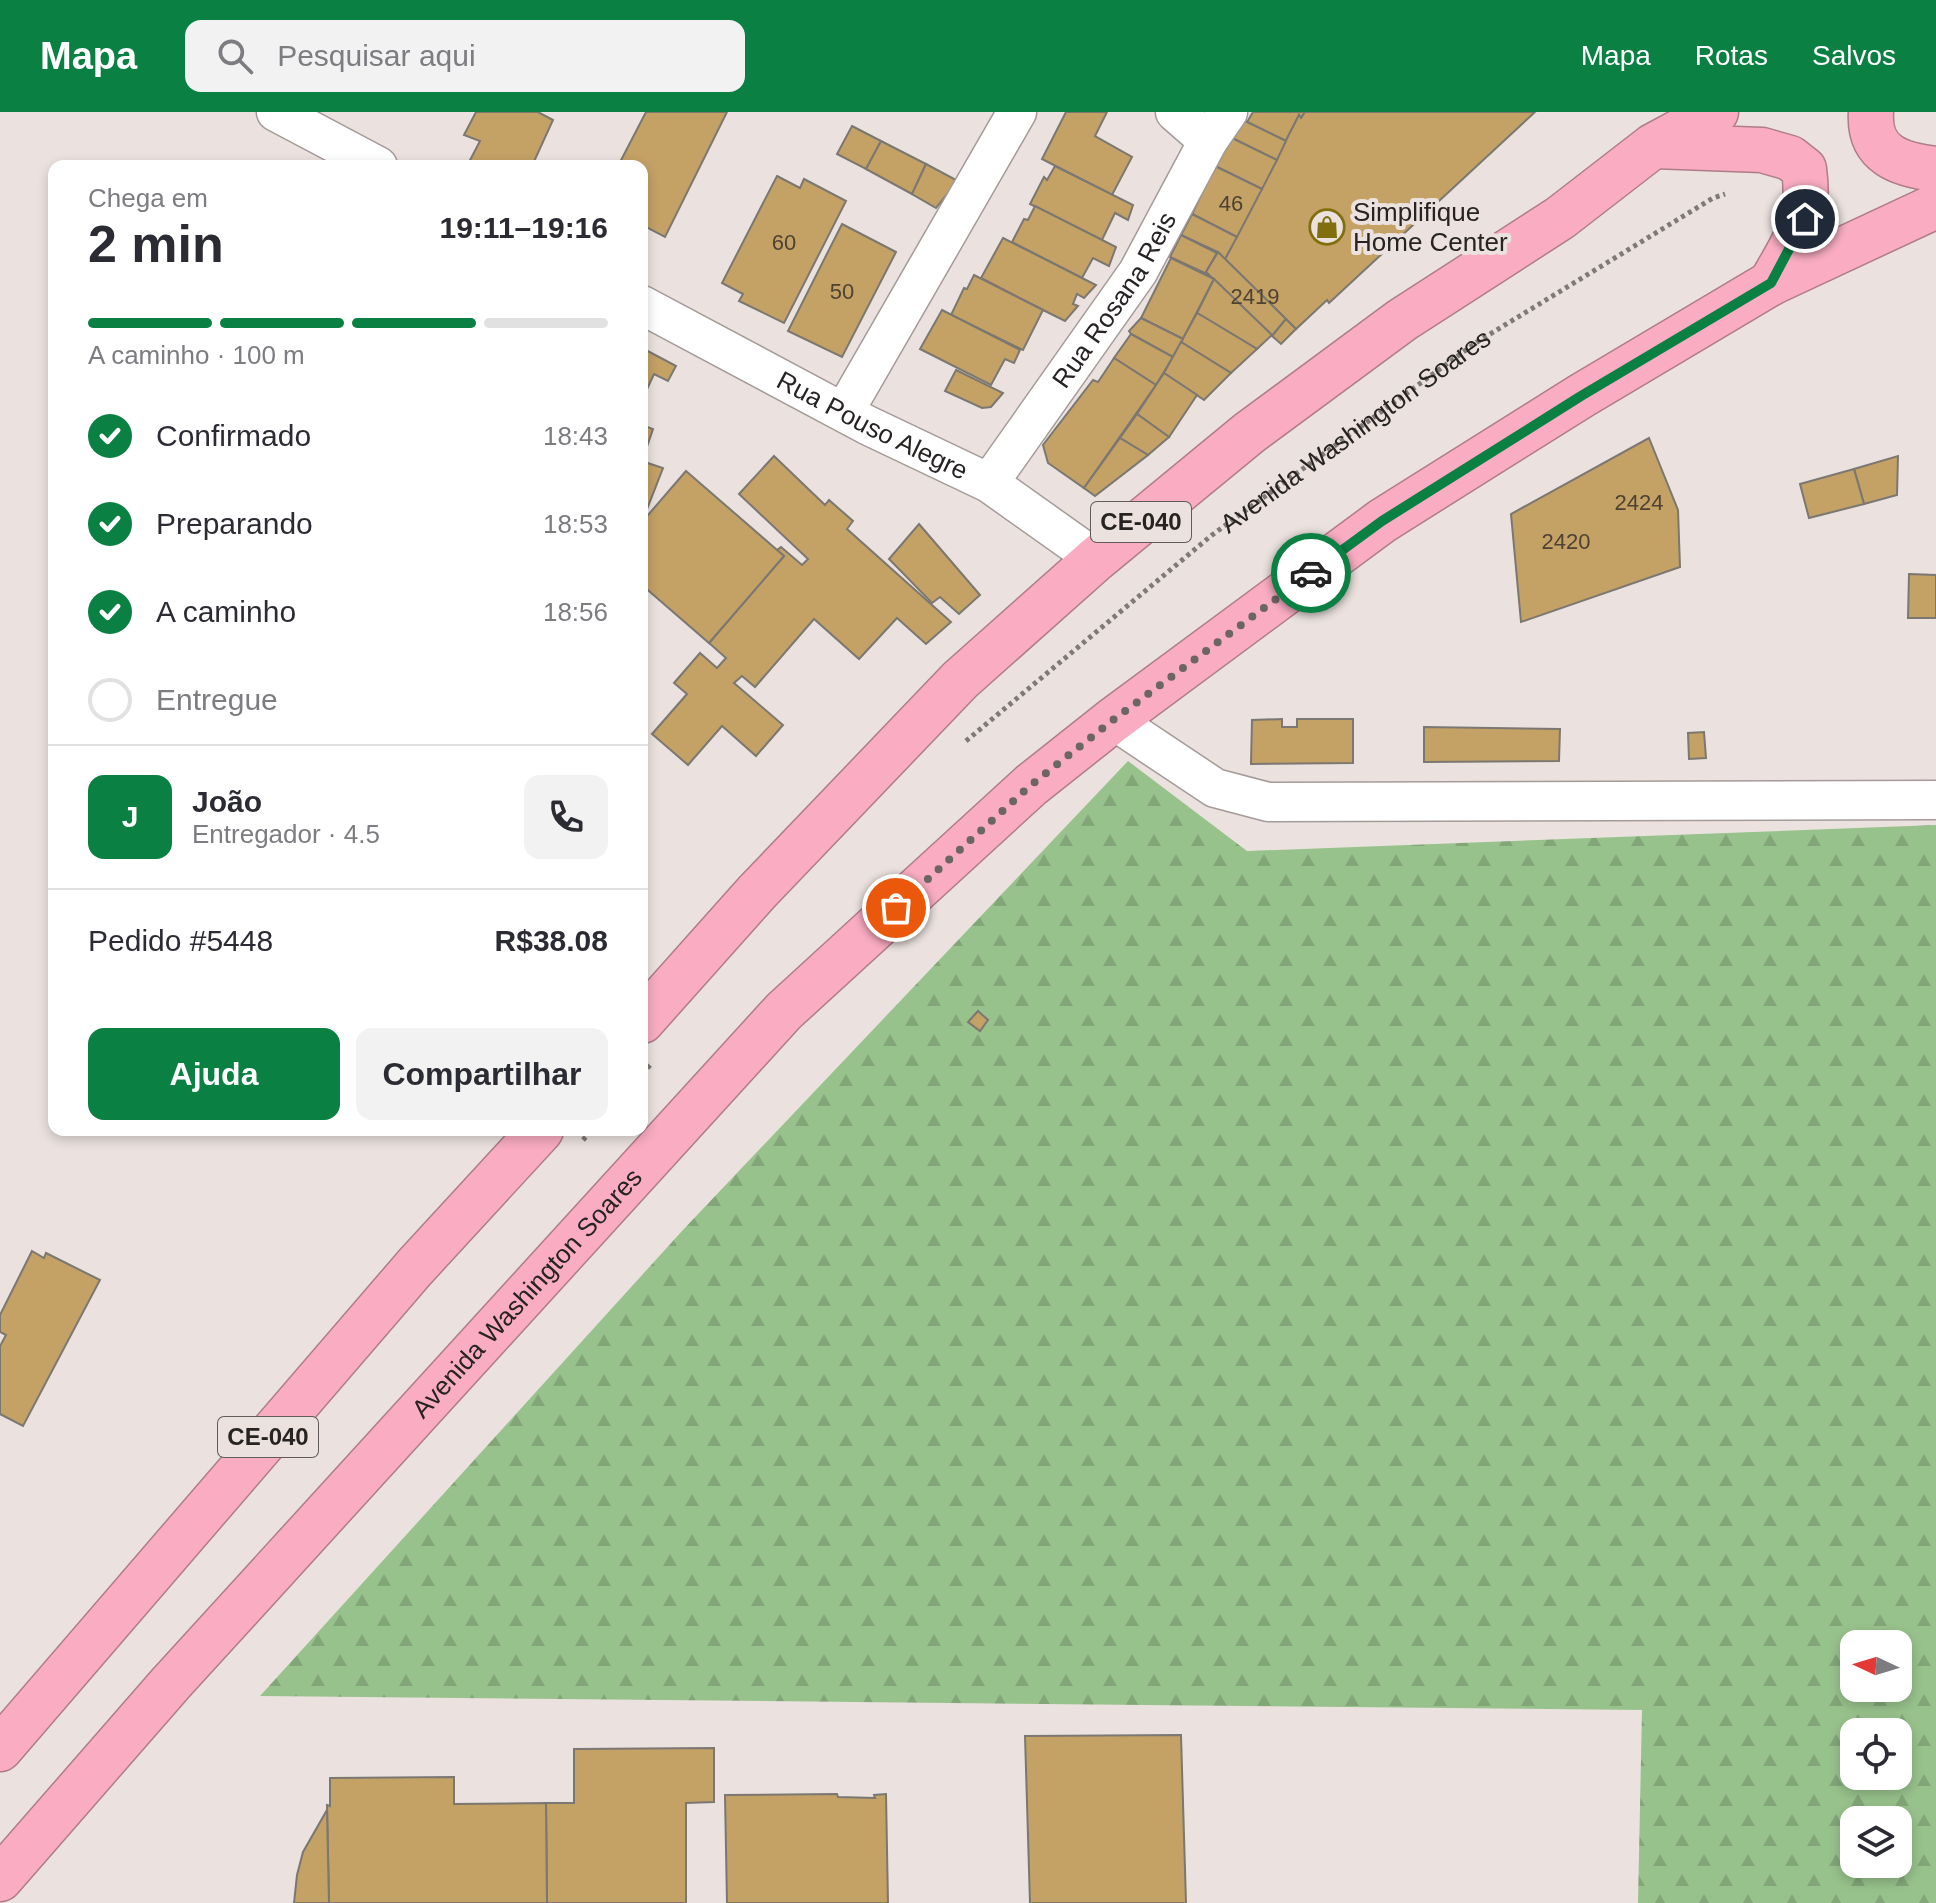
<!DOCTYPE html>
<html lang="pt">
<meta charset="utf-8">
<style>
:root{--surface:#fff;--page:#f2f2f3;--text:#2b2b33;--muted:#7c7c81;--line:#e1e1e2;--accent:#0b8043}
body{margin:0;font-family:Arial,sans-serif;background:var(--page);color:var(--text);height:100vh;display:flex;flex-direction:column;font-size:30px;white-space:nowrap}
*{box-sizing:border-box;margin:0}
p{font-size:26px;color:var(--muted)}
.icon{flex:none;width:44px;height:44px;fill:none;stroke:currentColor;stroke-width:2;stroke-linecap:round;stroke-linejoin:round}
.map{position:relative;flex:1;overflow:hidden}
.side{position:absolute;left:48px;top:48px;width:600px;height:976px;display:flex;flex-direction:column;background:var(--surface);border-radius:16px;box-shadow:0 4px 12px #0003}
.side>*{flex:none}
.needle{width:52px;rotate:274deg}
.fabs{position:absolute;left:1840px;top:1518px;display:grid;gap:16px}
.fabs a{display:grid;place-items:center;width:72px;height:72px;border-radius:16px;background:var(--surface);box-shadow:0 4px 12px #0003;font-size:40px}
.pin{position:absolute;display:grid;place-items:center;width:68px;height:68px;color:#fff;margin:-34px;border:4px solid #fff;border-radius:50%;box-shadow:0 2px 8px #0007}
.courier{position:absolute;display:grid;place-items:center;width:80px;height:80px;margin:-40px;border:6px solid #0b8043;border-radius:50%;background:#fff;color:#222;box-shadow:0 2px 10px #0007}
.headline em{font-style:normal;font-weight:600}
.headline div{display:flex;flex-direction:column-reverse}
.headline{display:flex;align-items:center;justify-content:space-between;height:136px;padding:0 40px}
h1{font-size:52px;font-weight:600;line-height:60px}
.bar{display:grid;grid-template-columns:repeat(4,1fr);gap:12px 8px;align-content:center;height:96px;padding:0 40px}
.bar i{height:10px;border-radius:6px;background:var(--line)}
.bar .current{background:var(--accent)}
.bar p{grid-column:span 4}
.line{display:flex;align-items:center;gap:20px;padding:0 40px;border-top:2px solid var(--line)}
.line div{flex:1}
.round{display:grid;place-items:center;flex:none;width:84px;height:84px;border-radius:16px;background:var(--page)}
ol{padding:0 40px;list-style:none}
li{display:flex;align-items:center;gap:24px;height:88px}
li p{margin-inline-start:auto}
li .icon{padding:8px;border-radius:50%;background:var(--accent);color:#fff;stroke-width:4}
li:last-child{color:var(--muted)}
li i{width:44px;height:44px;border:4px solid var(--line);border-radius:50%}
.cta{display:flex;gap:16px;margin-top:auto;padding:16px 40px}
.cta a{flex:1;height:92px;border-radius:16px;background:var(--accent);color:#fff;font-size:32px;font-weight:600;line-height:92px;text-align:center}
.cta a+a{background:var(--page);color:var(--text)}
header{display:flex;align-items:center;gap:48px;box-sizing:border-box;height:112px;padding:0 40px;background:var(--accent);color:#fff}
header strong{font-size:38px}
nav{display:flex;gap:44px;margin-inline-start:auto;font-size:28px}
.search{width:560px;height:72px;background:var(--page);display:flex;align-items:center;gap:20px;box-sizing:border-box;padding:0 28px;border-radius:16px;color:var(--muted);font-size:30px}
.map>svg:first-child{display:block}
.forest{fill:url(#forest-firs);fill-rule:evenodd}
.building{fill:#c4a165;stroke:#7b7771;stroke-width:2}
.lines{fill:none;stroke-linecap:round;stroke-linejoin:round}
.street-casing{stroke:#a49b98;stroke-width:41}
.highway-casing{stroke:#af7c8a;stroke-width:47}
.path{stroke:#7f7977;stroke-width:5;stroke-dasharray:4 4;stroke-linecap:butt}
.street{stroke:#fff;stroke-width:38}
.highway{stroke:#f9acc2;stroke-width:44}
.done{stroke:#6b6664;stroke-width:8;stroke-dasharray:0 14.4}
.route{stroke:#0b8043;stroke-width:10}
.labels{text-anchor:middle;stroke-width:8;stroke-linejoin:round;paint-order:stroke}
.number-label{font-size:22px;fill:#4e4233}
.shield{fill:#ebe2df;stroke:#615c5b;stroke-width:2}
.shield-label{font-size:24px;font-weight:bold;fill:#262322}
.poi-label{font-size:26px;fill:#262322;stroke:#ebe2df;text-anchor:start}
.street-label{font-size:26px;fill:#262322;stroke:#ebe2df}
</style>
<header>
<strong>Mapa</strong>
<div class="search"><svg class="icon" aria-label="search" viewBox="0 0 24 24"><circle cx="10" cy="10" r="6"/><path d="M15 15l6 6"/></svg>Pesquisar aqui</div>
<nav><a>Mapa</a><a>Rotas</a><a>Salvos</a></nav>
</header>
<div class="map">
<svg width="1936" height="1791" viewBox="0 0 1936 1791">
<defs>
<pattern id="forest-firs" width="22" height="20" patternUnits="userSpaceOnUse" patternTransform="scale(2)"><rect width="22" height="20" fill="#98c28c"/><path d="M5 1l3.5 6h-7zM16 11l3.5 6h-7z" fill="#83a678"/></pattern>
</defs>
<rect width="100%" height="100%" fill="#ebe2df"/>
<!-- forest -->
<path class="forest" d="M 1128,649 L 1247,739 L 1936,713 L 1936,1791 L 1638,1791 L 1642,1598 L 260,1584 L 682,1119 ZM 1854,1532 L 1898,1532 L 1898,1576 L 1854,1576 ZM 1854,1620 L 1898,1620 L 1898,1664 L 1854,1664 ZM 1854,1708 L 1898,1708 L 1898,1752 L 1854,1752 Z"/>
<!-- building -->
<g class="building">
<polygon points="476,0 538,0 553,8 532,54 472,54 468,52 480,29 464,23"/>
<polygon points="646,0 727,0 665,125 642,113 642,54 618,54"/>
<polygon points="1066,0 1107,0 1095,24 1132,45 1112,83 1042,47"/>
<polygon points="1253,0 1305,0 1301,6 1299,3 1286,29 1247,10"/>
<polygon points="1305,0 1535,0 1329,191 1327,188 1296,217 1225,147 1299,3 1301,6"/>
<polygon points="1239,6 1286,29 1277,48 1230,25"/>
<polygon points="852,14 881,29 866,57 837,42"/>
<polygon points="1230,25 1277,48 1262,77 1215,54"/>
<polygon points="881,29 926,52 912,82 866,57"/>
<polygon points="926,52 958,69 936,96 912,82"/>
<polygon points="1055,54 1133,93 1128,108 1115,101 1102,128 1030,92 1044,65 1047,68"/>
<polygon points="1215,54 1262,77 1237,125 1192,102"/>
<polygon points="777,64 800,76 804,67 846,89 784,211 739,189 743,182 722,171"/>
<polygon points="1035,94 1116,135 1109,154 1093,146 1082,166 1012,130 1024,107 1028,108"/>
<polygon points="1192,102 1237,125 1225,147 1218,140 1181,123"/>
<polygon points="842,112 896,140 842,245 788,219"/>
<polygon points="1181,123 1217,141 1206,160 1209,163 1170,145"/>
<polygon points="1003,126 1082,166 1096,173 1084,186 1077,182 1073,192 1078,194 1065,209 1043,198 981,166"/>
<polygon points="1218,140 1286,207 1272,224 1206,160"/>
<polygon points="1171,146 1214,167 1183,227 1141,206"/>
<polygon points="974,163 1043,198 1023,238 951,203 964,176 967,177"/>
<polygon points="1214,167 1272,223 1257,237 1197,201"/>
<polygon points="942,198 1020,238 1014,251 1005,247 991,273 920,237"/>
<polygon points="1197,201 1209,208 1257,237 1231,261 1181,230"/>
<polygon points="1141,206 1183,227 1173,245 1131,222 1129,219"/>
<polygon points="1286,207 1296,217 1281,232 1272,224"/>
<polygon points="1131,222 1173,245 1156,273 1114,246"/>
<polygon points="1181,230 1231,261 1204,288 1164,261"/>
<polygon points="642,236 676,254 668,269 654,262 642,288"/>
<polygon points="1114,246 1156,273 1084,376 1048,351 1043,333 1093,268 1098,270"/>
<polygon points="956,258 1003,281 991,295 982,296 945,279"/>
<polygon points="1164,261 1197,283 1169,325 1137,302"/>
<polygon points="1137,302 1169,325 1148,343 1120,326"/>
<polygon points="642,313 653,317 642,349 663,356 642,410"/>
<polygon points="1120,326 1148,343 1095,384 1084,376"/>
<polygon points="1649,326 1678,398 1680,455 1521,510 1511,402"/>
<polygon points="774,344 825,393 829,388 853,409 847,417 951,510 926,532 897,506 859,547 814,507 755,575 742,564 734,571 783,613 756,644 722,614 688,653 652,622 687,582 674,571 700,541 717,556 726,546 709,531 784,444 777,438 781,435 802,453 808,447 739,382"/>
<polygon points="1898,344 1897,383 1864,392 1854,357"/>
<polygon points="1854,357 1864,392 1809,406 1800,372"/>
<polygon points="686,359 784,444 709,531 642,473 642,410"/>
<polygon points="919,412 980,483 959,502 940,485 932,491 889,447"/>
<polygon points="1909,462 1936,463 1936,506 1908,506"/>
<polygon points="1282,607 1282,615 1297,615 1297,607 1353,607 1353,651 1251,652 1252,608"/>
<polygon points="1424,615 1560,617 1559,649 1424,650"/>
<polygon points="1704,620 1706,646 1689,647 1688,621"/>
<polygon points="978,899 988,908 980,919 968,910"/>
<polygon points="32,1139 44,1146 46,1141 100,1168 23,1314 0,1302 0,1234 6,1223 0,1220 0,1203"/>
<polygon points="1181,1623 1186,1791 1030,1791 1025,1624"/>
<polygon points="714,1636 714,1690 686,1691 686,1791 547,1791 546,1691 574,1691 574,1637"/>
<polygon points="454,1665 454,1692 546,1691 547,1791 329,1791 327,1693 330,1694 330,1666"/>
<polygon points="837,1682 838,1685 875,1686 874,1683 886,1682 888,1791 727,1791 725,1683"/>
<polygon points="327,1698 329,1791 294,1791 297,1763 303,1740"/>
</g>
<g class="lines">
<defs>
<g id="street">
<polyline points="276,0 378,54"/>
<polyline points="1175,0 1208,29"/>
<path id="s2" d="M 642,193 L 867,313 L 989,371 L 1096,447"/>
<polyline points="844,300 1017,0"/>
<path id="s3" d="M 989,371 L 1138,160 L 1208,29 L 1228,0"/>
<polyline points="1113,608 1215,676 1268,690 1936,688"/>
</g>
<g id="highway">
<path d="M 1871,0 C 1868,43 1900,53 1936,57"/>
<path d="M 1654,34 L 1762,38 L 1790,46 L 1804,57 C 1811,111 1796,126 1771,171"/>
<polyline points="642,909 757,780 960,568 1096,447 1249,321 1402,208 1560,106 1653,34 1716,0"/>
<polyline points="0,1637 415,1155 541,1018"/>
<path id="s4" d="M 0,1767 L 171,1571 L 784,899 L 1031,673 L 1113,608 L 1382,409 L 1581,284 L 1771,171 L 1936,94"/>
</g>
</defs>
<!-- street casing -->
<use href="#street" class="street-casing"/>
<!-- highway casing -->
<use href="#highway" class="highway-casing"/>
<!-- path -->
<g class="path">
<path id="s1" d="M 966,629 L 1212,423 L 1477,230 L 1713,86 L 1725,82"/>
<polyline points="642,962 652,951"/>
<polyline points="583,1028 592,1018"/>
</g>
<!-- street -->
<use href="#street" class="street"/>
<!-- highway -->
<use href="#highway" class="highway"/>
</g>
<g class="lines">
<!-- done -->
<polyline class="done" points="896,796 1031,673 1113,608 1311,461"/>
<!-- route -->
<polyline class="route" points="1311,461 1382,409 1581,284 1771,171 1805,107"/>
</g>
<!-- icons -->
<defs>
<symbol id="shop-ring" viewBox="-11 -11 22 22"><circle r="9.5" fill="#ebe2df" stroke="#806f0d" stroke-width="1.5"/><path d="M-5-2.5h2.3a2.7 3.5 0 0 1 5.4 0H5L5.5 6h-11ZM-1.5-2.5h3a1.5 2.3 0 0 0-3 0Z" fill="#806f0d"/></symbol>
</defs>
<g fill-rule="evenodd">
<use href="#shop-ring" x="1307" y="95" width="40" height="40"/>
</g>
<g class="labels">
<!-- number labels -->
<g class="number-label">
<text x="1231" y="99">46</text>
<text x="784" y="138">60</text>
<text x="842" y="187">50</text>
<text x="1255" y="192">2419</text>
<text x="1639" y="398">2424</text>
<text x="1566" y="437">2420</text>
</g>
<!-- shield labels -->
<g class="shield">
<rect x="1091" y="390" width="100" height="40" rx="6"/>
<rect x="218" y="1305" width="100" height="40" rx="6"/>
</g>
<g class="shield-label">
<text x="1141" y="418">CE-040</text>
<text x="268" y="1333">CE-040</text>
</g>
<!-- poi labels -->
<g class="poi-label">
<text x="1353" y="109">Simplifique<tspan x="1353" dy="30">Home Center</tspan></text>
</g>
<!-- street labels -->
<g class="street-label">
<text dy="9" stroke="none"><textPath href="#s3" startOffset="222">Rua Rosana Reis</textPath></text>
<text dy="9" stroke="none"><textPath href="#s2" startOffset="260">Rua Pouso Alegre</textPath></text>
<text dy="9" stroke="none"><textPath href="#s1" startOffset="498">Avenida Washington Soares</textPath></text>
<text dy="9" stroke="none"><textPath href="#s4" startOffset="788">Avenida Washington Soares</textPath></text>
</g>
</g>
</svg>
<div class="fabs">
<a><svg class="needle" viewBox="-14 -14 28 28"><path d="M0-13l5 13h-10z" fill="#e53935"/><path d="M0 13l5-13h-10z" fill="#7c7c81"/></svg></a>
<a><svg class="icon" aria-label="locate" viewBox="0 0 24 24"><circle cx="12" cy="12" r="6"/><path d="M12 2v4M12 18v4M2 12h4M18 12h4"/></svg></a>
<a><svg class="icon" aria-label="layers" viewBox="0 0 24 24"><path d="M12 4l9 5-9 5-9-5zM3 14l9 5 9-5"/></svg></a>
</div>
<div class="pin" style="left:896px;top:796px;background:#ea580c"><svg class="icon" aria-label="bag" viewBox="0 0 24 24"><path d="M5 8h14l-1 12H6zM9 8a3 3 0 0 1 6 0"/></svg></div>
<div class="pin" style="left:1805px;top:107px;background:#1f2937"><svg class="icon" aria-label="home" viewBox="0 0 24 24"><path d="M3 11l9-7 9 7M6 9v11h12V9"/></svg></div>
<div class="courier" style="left:1311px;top:461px"><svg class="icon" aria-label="car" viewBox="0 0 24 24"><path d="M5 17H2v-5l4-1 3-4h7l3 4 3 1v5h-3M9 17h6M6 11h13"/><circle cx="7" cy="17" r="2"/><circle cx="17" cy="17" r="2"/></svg></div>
<section class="side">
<div class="headline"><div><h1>2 min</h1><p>Chega em</p></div><em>19:11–19:16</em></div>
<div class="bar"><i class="current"></i><i class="current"></i><i class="current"></i><i></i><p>A caminho · 100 m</p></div>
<ol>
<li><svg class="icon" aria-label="check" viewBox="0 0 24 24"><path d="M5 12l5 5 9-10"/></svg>Confirmado<p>18:43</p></li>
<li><svg class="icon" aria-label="check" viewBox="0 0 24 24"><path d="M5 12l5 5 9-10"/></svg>Preparando<p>18:53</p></li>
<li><svg class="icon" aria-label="check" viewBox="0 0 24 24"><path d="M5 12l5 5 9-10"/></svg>A caminho<p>18:56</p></li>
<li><i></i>Entregue</li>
</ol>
<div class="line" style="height:144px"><b class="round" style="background:var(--accent);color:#fff">J</b><div><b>João</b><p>Entregador · 4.5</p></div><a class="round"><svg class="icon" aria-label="phone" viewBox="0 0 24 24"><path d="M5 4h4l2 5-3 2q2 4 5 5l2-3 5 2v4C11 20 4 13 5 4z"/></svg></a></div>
<div class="line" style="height:104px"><div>Pedido #5448</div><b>R$38.08</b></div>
<div class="cta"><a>Ajuda</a><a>Compartilhar</a></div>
</section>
</div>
